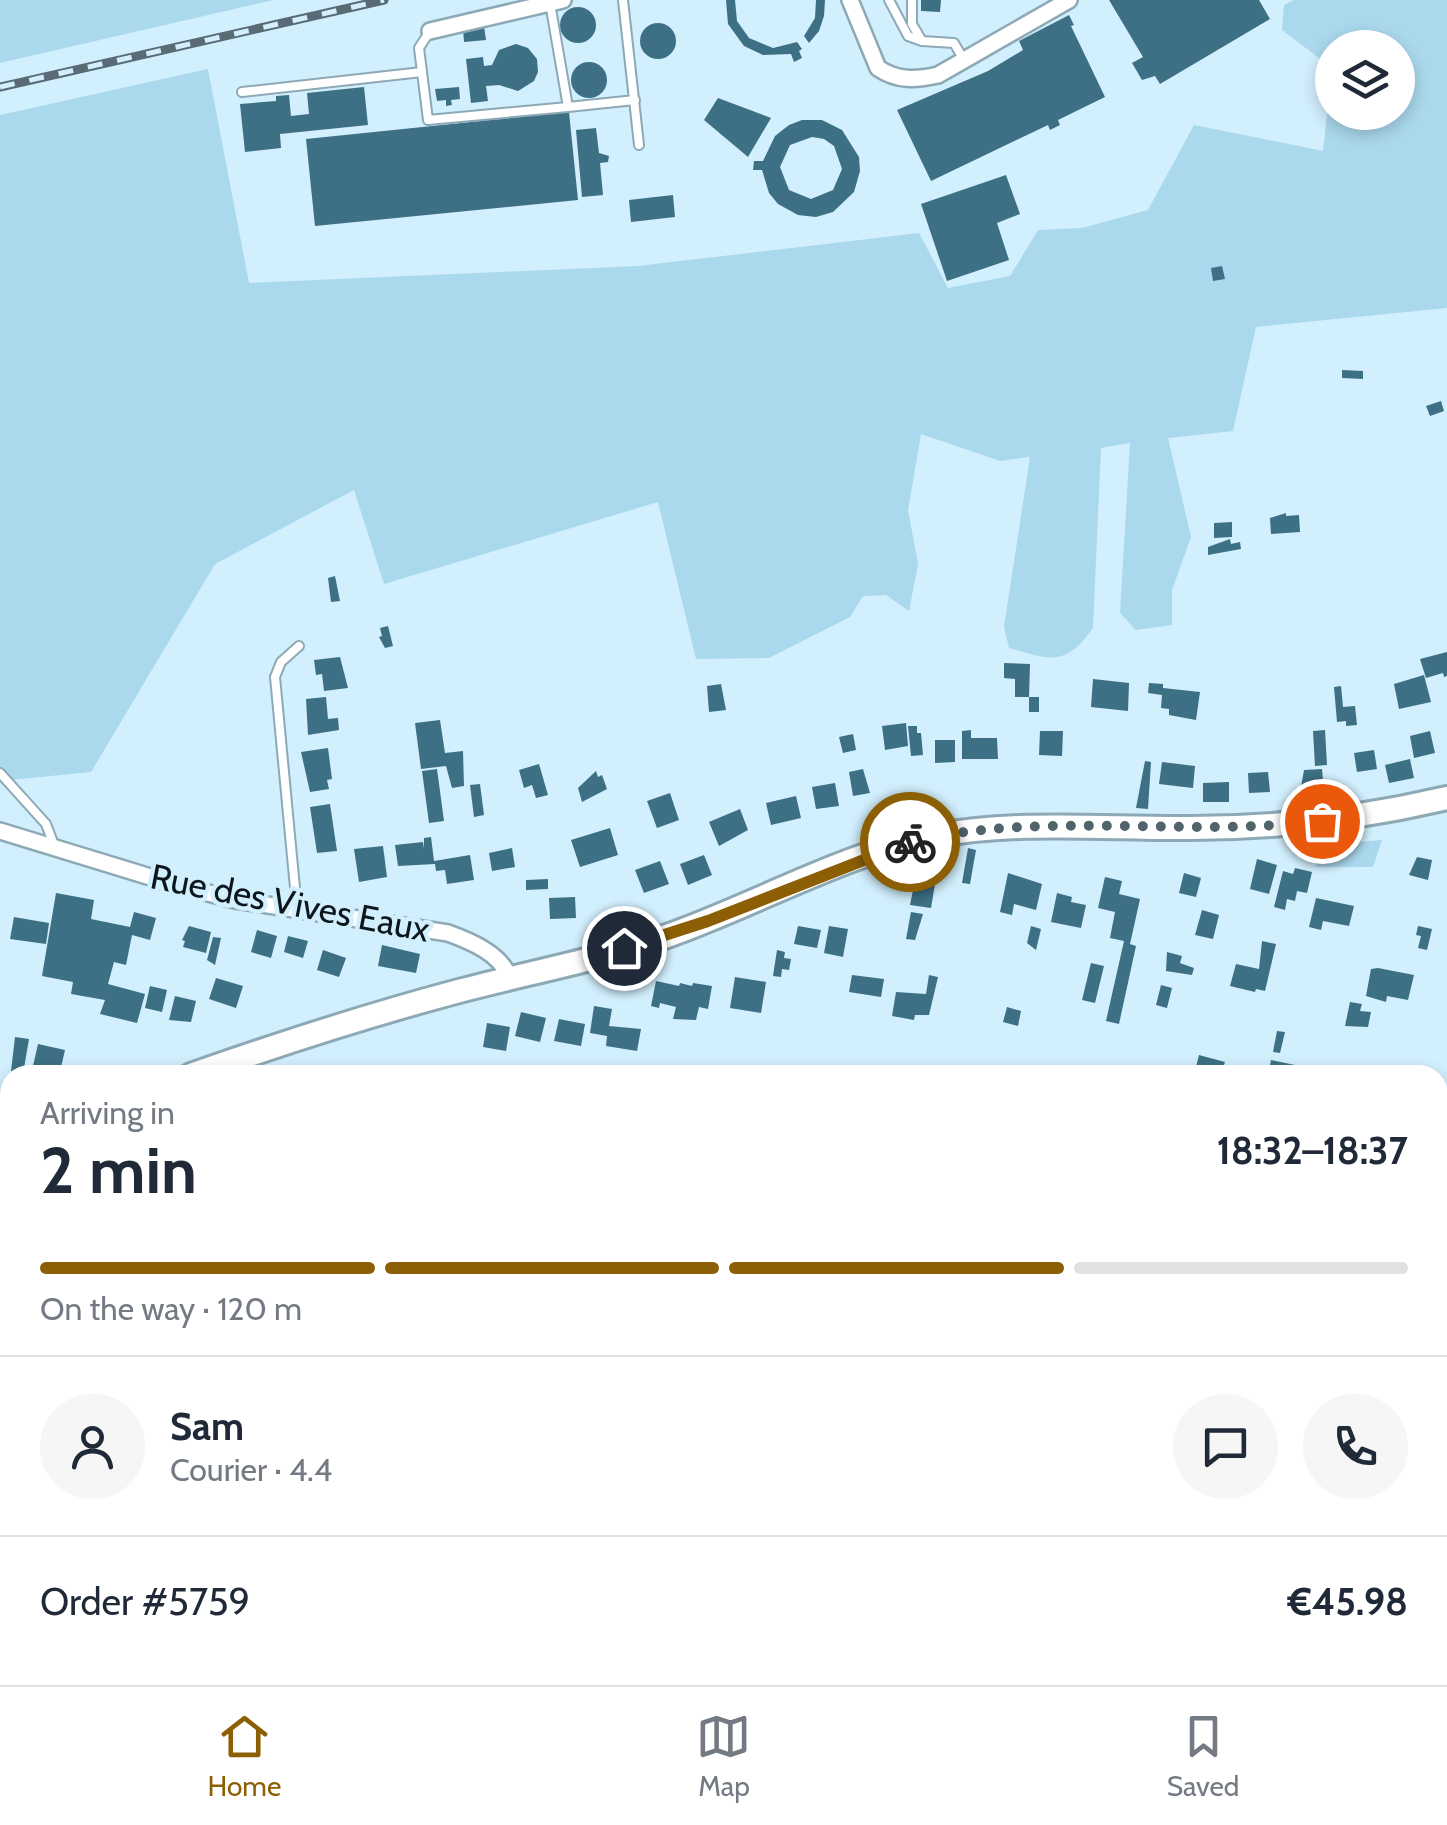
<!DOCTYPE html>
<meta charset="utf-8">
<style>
:root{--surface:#fff;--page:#f6f6f7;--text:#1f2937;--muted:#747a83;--line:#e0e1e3;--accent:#8c5f04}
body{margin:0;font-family:Cabin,sans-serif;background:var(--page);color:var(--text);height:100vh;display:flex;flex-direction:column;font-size:38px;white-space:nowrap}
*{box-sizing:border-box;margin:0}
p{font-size:32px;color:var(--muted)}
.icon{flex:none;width:55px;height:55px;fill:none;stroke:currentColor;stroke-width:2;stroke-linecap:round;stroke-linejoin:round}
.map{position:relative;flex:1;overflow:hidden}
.details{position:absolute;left:0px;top:1065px;width:1448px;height:620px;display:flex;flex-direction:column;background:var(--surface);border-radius:30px 30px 0 0;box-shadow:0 5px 15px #0003}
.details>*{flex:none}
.tools{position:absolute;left:1315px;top:30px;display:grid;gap:20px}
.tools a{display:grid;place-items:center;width:100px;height:100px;border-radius:50%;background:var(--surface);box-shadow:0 5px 15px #0003;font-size:50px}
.pin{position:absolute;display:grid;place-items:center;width:85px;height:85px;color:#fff;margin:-42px;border:5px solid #fff;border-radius:50%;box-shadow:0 2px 10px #0007}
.courier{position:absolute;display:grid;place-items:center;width:100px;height:100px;margin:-50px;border:8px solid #8c5f04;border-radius:50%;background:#fff;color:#222;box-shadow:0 2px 12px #0007}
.summary em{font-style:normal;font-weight:700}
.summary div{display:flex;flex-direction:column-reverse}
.summary{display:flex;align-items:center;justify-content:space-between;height:170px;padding:0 40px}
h1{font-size:65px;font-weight:700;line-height:75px}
.bar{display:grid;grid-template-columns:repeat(4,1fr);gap:15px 10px;align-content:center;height:120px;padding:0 40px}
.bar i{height:12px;border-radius:8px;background:var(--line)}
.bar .selected{background:var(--accent)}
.bar p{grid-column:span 4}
.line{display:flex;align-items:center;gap:25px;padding:0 40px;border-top:2px solid var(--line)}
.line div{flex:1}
.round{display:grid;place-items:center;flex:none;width:105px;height:105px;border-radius:52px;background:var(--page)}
.dock{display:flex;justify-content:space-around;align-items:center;height:140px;border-top:2px solid var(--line);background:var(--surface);font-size:28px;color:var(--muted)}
.dock a{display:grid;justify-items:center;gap:5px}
.dock .selected{color:var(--accent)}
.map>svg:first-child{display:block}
.green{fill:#aad8ed;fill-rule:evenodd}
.building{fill:#3d7085;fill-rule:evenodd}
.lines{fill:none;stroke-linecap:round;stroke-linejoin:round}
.service-casing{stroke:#8da9b5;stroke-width:12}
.minor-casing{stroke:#8da9b5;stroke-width:20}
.primary-casing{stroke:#8da9b5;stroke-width:28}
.service{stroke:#fff;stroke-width:8}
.minor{stroke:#fff;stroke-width:15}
.primary{stroke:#fff;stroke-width:22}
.rail-casing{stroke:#596b74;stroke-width:9}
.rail{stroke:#d2effd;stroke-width:5;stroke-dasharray:15;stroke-linecap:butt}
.done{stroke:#51636b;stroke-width:10;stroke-dasharray:0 18}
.route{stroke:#8c5f04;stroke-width:12}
.labels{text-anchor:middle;stroke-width:9;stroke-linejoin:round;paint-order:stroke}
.street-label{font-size:35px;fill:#0c171c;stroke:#d2effd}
</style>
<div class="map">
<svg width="1447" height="1685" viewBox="0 0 1447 1685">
<rect width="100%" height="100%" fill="#d2effd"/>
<!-- green -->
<g class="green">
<polygon points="0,0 273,0 0,63"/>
<path d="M 1294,0 L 1447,0 L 1447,308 L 1256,327 L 1233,431 L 1168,438 L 1191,537 L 1172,590 L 1172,625 L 1136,630 L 1120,613 L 1130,443 L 1101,448 L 1093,628 C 1065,667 1051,660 1009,648 L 1004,627 L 1030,457 L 1000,461 L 921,434 L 908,510 L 918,564 L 909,611 L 886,595 L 863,596 L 850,617 L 769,658 L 696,659 L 658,502 L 384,584 L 354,490 L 215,564 L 91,772 L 0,781 L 0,115 L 208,69 L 249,283 L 638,266 L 919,233 L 948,288 L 1010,276 L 1038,230 L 1082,228 L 1148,210 L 1194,125 L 1323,151 L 1332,68 L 1282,30 L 1284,5 ZM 1332,48 L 1398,48 L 1398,112 L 1332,112 Z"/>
<polygon points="1382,840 1373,867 1316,867 1320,845"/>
</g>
<!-- building -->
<g class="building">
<polygon points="726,0 735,0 737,21 749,38 773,48 797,42 802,49 799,51 802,58 794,62 791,54 763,55 744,46 728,24"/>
<polygon points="816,0 825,0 824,16 819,31 809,43 804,36 815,18"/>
<polygon points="921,0 941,0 940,12 921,11"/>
<polygon points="1109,0 1259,0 1270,19 1160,84 1155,76 1142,80 1132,63 1143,57"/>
<circle cx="578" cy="25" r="18"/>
<polygon points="1069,15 1074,25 1071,26 1105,97 1058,120 1060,125 1050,130 1048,125 931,181 897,110 988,71 1023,50 1019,41"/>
<circle cx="658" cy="41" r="18"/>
<polygon points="484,26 486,40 464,42 463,28"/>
<polygon points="516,44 528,48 537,59 538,72 534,81 518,91 499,85 486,86 488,101 471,103 466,59 483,57 484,66 492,65 499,50"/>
<circle cx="589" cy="80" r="18"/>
<polygon points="364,87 368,125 280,134 281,148 245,152 240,104 276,101 276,96 289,95 291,116 309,114 307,93"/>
<polygon points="459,87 460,99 451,100 452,105 446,106 446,100 437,101 435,89"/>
<polygon points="718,98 771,118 748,157 704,120"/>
<polygon points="569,112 578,200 315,226 306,139"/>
<path d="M 802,120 L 822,120 L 842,130 L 859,157 L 860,171 L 854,192 L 833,212 L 816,217 L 798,215 L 778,204 L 769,193 L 762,170 L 753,170 L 754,161 L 763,161 L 775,136 L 789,125 ZM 812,137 L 824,139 L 834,146 L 842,169 L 833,190 L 811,199 L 789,190 L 780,167 L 790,145 Z"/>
<polygon points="596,128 599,153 609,156 608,162 600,163 603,195 582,197 576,130"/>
<polygon points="1006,175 1020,214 997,223 1009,260 947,281 921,204"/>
<polygon points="673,195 675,217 631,222 629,200"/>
<polygon points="1222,266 1225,279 1213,281 1211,268"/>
<polygon points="1342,370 1363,371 1363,379 1342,378"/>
<polygon points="1441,401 1444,411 1430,416 1426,406"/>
<polygon points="1286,513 1286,516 1299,515 1300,532 1271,534 1270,518"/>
<polygon points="1232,522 1232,537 1214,538 1214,523"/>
<polygon points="1230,539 1231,544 1240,542 1241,549 1208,555 1208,547"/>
<polygon points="335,576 340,601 331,602 328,578"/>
<polygon points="388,626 393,646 385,648 379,637 382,636 380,628"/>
<polygon points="1447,652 1447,676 1444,677 1443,673 1426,678 1420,659"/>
<polygon points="340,657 348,688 324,691 322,674 316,675 314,660"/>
<polygon points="1004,663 1030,664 1029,697 1015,697 1015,679 1004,678"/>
<polygon points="1424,675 1431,702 1399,709 1394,684"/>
<polygon points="1093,679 1129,683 1128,711 1091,707"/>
<polygon points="1149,683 1163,684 1163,688 1200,692 1196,720 1169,715 1169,709 1161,708 1162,695 1148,693"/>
<polygon points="721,684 726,710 709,712 707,686"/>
<polygon points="1341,686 1343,707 1355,706 1357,725 1346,726 1346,721 1337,722 1334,687"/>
<polygon points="326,697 328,719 338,718 339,730 308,735 306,699"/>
<rect x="1029" y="697" width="10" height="15"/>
<polygon points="440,720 445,753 463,751 464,786 452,788 446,766 421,769 415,723"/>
<polygon points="906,723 908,746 885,750 882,726"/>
<polygon points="908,726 917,726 917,733 921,733 923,755 911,756"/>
<polygon points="971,730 971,738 997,738 998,759 962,759 962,731"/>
<polygon points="1325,730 1327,765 1315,766 1313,731"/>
<polygon points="1040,731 1063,731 1062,756 1039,755"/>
<polygon points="1430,731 1435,753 1414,758 1410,736"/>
<polygon points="853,734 856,750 843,753 839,737"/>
<polygon points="935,740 955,740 955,762 935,763"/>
<polygon points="328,748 332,779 327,780 329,789 310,792 301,752"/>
<polygon points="1374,750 1377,769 1357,772 1354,753"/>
<polygon points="1410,759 1414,778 1389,783 1385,765"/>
<polygon points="1145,761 1151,762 1148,809 1136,808"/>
<polygon points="1162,762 1195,766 1193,788 1159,784"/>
<polygon points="539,764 548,795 536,798 532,785 524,788 519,770"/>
<polygon points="437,769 444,821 429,823 422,771"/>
<polygon points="863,769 870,793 853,796 849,772"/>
<polygon points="1322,769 1324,791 1305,792 1305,787 1301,787 1304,770"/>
<polygon points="596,771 598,777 602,775 607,789 582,802 578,788"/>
<polygon points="1268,772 1270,792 1249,793 1248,773"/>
<polygon points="1229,782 1229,802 1203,802 1203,783"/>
<polygon points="835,783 839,806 816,809 812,787"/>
<polygon points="480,784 484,815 474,817 470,785"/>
<polygon points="670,793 679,820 657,828 647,801"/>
<polygon points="796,796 801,818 771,825 766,803"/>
<polygon points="330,804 337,851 317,853 310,807"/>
<polygon points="740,809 748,830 719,846 709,822"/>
<polygon points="610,828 618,855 580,867 571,840"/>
<polygon points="431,837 434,861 470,855 474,880 447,884 445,870 436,871 435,864 398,866 395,845 423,842 424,849 424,838"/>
<polygon points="383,846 387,877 359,882 354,849"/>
<polygon points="512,848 515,867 492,871 489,853"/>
<polygon points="968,848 976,850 970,884 962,883"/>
<polygon points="704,855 712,875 688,885 680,864"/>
<polygon points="1417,857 1432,860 1428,880 1409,875"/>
<polygon points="1257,859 1277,865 1269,894 1250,889"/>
<polygon points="660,861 669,884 644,893 635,870"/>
<polygon points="1295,868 1312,872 1307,893 1297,891 1295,901 1287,899 1285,910 1274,907 1283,871 1293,874"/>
<polygon points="1008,873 1042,884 1036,910 1014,904 1012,915 1000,912"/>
<polygon points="1184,873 1201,878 1196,897 1179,893"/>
<polygon points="1105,877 1122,881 1119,894 1140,899 1130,944 1136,946 1119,1024 1106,1021 1124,941 1110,938 1115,912 1098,908"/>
<polygon points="548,879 548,889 526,890 526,880"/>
<polygon points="915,880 935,884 931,908 910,905"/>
<polygon points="56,893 94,900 91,919 130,927 134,912 156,918 150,940 132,935 126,965 114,962 108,984 145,994 137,1023 100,1014 105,1000 71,994 73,982 42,976"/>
<polygon points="1057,893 1072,897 1071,902 1086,905 1081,928 1051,922"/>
<polygon points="575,897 576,918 550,919 549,898"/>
<polygon points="1316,898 1354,906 1349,926 1323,921 1321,930 1309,927"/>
<polygon points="1202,910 1219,915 1213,939 1195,935"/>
<polygon points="911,912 923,914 915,940 906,939"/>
<polygon points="14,917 49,923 46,944 10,939"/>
<polygon points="189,926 211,932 206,953 183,947 185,941 182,940"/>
<polygon points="798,926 821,930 817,948 794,944"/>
<polygon points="829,926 848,929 843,957 824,953"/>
<polygon points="1031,926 1041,929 1036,950 1027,943"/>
<polygon points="1418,926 1432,929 1427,950 1418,948 1421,936 1416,935"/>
<polygon points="257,930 277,936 271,958 251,952"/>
<polygon points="288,936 308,941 303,958 284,952"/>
<polygon points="213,937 221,938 215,965 207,960"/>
<polygon points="1262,941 1276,944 1265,991 1256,989 1255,992 1230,986 1236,964 1259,969"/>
<polygon points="382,945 420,954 416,973 378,966"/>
<polygon points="323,950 346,958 339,977 317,970"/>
<polygon points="777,950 785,952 784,958 791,959 789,970 782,969 781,977 773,976"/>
<polygon points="1167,952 1182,956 1180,963 1194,968 1192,975 1166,971"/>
<polygon points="1091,963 1104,966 1095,1003 1082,1000"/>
<polygon points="1378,968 1414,975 1408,1000 1387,996 1386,1002 1366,996 1371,969"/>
<polygon points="852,975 884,979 881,997 849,992"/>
<polygon points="929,975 938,977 929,1015 915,1015 914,1020 892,1016 896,992 926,994"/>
<polygon points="735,977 766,982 761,1013 730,1008"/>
<polygon points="216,978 243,986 236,1008 209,999"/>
<polygon points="656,981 679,986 680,983 692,986 693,983 712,986 708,1009 699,1007 696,1020 673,1019 676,1007 660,1003 659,1008 651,1006"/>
<polygon points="1161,985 1172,988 1167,1008 1156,1005"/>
<polygon points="150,986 167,990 162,1012 145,1008"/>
<polygon points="175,996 196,1001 191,1022 169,1020"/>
<polygon points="1350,1002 1362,1004 1360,1011 1371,1012 1368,1027 1345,1026"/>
<polygon points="594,1006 612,1009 609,1026 641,1029 637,1051 606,1046 607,1036 590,1033"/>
<polygon points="1007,1007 1021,1011 1018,1026 1003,1022"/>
<polygon points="521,1012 546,1018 540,1042 515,1036"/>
<polygon points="559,1019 585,1024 581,1046 554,1041"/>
<polygon points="487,1023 510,1027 506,1051 483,1047"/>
<polygon points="1277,1031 1285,1032 1280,1053 1273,1052"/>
<polygon points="15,1037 29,1039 23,1074 11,1071"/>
<polygon points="38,1044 65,1050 60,1072 33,1066"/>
<polygon points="1199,1055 1225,1062 1221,1075 1194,1075"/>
<polygon points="1271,1060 1295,1065 1293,1075 1269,1071"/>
<polygon points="1438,1101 1447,1103 1447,1127 1438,1125"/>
<polygon points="8,1334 10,1335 10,1370 1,1368"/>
<polygon points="0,1475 10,1478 10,1543 0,1541"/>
<polygon points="1438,1593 1447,1597 1447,1619 1438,1616"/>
<polygon points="0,1601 10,1604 10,1643 0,1641"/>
<polygon points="0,1668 10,1670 10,1675 27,1675 24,1685 0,1685"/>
<polygon points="131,1675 167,1675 165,1684"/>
<polygon points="197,1675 257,1675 255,1685 195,1685"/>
<polygon points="593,1675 945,1675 944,1685 630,1685 631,1682"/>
<polygon points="1206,1675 1232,1675 1243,1685 1211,1685 1204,1678"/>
</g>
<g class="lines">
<defs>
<g id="service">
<polyline points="623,0 639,145"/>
<polyline points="889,0 908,36 922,41 954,43 964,60"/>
<polyline points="912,0 912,24 922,41"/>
<polyline points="550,3 568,107 635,100"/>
<polyline points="430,31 419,48 428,120 568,107"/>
<polyline points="242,92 422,72"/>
<polyline points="0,773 46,824 54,845"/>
<polyline points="297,909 275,677 281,662 299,646"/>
</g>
<g id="minor">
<path d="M 850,0 L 878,68 C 897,81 916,80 938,75 L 1069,0"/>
<polyline points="430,31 563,0"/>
<path d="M 0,831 L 170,883 L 235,900 L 448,933 C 470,941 502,954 509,978"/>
<polyline points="1438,1157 1447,1159"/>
<polyline points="0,1293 10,1289"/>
<polyline points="1438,1417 1447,1422"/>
<polyline points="1438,1490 1447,1474"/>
<polyline points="1438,1568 1447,1572"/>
<polyline points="82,1675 86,1685"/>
<polyline points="1259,1675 1270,1685"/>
<polyline points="70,1685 72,1675"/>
</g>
<g id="primary">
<path d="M 191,1075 C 279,1044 369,1015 459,991 C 527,973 598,960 664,937 C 751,907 845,853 934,836 C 1019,820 1106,829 1191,828 C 1278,828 1362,818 1447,798"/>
<polyline points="0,1151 10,1147"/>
<polyline points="1438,1302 1447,1288"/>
<polyline points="1121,1685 1131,1675"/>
</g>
</defs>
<!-- service casing -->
<use href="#service" class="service-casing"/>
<!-- minor casing -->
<use href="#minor" class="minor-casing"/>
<!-- primary casing -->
<use href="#primary" class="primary-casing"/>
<!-- service -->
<use href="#service" class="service"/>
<!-- minor -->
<use href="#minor" class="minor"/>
<!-- primary -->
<use href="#primary" class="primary"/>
<defs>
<polyline id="rail" points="0,87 384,0"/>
</defs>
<!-- rail casing -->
<use href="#rail" class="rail-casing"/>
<!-- rail -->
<use href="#rail" class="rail"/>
</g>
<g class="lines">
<!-- done -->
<path class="done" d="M 910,842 C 1045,810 1185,838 1322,821"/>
<!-- route -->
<polyline class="route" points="624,948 708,921 910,842"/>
</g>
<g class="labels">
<!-- street labels -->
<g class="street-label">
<text transform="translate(290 903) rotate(11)" y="12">Rue des Vives Eaux</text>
</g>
</g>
</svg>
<div class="tools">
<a><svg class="icon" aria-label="layers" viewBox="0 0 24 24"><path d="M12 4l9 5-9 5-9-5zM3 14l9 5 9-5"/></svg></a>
</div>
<div class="pin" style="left:1322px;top:821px;background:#ea580c"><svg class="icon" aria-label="bag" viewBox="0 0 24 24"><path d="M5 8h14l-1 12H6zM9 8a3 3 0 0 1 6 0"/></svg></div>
<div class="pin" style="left:624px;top:948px;background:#1f2937"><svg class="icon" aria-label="home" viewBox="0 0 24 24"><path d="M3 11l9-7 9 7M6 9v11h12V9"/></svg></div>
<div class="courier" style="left:910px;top:842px"><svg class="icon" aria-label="bike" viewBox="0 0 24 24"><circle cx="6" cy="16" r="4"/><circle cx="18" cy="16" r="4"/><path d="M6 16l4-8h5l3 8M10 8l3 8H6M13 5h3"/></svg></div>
<section class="details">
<div class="summary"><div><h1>2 min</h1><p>Arriving in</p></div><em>18:32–18:37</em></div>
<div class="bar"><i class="selected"></i><i class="selected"></i><i class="selected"></i><i></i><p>On the way · 120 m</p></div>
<div class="line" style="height:180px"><a class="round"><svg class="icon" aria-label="person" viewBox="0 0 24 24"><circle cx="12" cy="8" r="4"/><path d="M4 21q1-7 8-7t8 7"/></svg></a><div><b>Sam</b><p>Courier · 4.4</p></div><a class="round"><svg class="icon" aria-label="chat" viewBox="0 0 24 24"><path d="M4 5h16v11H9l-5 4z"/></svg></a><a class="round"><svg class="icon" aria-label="phone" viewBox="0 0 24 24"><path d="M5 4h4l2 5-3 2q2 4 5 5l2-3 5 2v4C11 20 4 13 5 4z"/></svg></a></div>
<div class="line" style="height:130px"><div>Order #5759</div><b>€45.98</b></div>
</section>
</div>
<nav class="dock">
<a class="selected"><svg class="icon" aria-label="home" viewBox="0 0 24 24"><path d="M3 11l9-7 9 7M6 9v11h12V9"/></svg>Home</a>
<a><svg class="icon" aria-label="map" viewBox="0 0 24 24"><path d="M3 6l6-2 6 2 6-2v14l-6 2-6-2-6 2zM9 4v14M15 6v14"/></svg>Map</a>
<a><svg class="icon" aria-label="saved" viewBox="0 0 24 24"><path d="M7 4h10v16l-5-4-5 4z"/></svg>Saved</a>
</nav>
